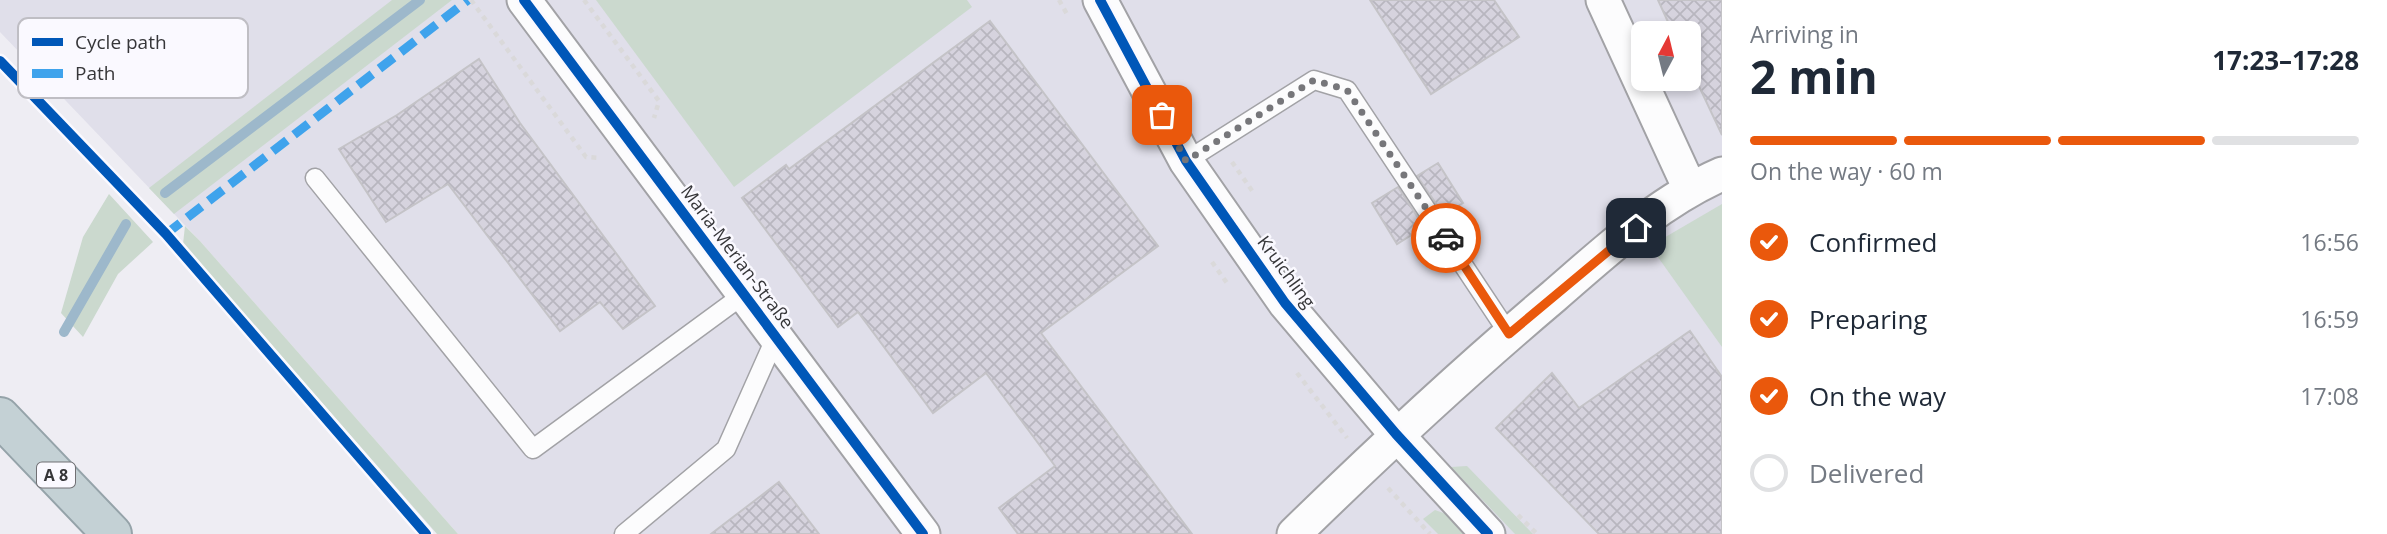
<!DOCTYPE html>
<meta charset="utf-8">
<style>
:root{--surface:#fff;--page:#f2f2f3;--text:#1f2937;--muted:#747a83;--line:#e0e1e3;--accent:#ea580c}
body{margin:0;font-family:"Open Sans",sans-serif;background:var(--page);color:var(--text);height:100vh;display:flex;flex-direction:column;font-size:26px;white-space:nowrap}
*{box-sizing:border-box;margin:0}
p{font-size:23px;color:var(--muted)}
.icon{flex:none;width:38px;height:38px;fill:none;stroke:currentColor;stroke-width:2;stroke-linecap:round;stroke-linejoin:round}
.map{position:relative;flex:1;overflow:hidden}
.panel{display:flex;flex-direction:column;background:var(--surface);width:665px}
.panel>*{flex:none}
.needle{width:46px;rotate:7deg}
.controls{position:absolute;left:1631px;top:21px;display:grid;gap:14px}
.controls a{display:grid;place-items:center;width:70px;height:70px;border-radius:10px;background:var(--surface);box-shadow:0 4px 10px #0003;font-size:35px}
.pin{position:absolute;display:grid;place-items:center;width:60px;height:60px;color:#fff;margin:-30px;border-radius:14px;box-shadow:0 4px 10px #0006}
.courier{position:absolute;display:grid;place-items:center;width:70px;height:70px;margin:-35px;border:5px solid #ea580c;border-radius:50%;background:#fff;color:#222;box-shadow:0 2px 9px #0007}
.head em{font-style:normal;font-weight:700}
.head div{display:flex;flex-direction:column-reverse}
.head{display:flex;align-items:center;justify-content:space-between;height:119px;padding:0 28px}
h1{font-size:46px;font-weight:700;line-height:52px}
.bar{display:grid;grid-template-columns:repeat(4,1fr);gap:10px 7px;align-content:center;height:84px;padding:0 28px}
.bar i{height:9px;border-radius:5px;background:var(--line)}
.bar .current{background:var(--accent)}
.bar p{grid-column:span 4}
ol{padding:0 28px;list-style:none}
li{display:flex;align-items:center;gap:21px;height:77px}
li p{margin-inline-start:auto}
li .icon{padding:7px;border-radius:50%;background:var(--accent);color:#fff;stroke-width:4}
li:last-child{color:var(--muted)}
li i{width:38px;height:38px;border:4px solid var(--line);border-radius:50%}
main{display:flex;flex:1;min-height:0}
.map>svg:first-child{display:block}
.built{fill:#e0dfea;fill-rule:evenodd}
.grass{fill:#cbd9ce}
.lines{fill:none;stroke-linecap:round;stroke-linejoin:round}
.stream{stroke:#9db8cb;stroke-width:10}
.building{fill:url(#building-cross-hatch);stroke:#c4c3c7;stroke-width:2}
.lane-casing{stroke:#a2a2a6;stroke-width:21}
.street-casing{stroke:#a2a2a6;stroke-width:37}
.highway-casing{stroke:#95a3a9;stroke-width:42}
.path{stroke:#dad9da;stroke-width:4.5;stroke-dasharray:5 5;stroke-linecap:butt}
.lane{stroke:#fcfcfd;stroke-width:18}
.street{stroke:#fcfcfd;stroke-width:33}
.highway{stroke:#c4d1d5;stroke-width:38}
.quiet{stroke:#3fa3ec;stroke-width:9;stroke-dasharray:18 9;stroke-linecap:butt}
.cycleway-casing{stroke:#faf9ff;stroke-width:15}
.cycleway{stroke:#0057b8;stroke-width:10}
.done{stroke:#76767a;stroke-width:7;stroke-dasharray:0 12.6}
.route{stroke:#ea580c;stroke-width:9}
.labels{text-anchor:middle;stroke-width:5;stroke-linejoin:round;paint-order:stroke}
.shield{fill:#faf9ff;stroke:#717074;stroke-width:2}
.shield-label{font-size:16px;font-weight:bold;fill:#363639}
.street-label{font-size:18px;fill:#363639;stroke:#faf9ff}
.key{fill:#faf9ff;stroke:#bfbec4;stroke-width:2}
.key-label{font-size:19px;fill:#363639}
</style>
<main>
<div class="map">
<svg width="1722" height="534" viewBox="0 0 1722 534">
<defs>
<pattern id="building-cross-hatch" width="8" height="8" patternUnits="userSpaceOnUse" patternTransform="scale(1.75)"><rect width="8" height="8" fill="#d6d3de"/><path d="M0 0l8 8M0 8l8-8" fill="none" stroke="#b8b6bf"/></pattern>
</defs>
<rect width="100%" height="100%" fill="#eeedf3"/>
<!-- built -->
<path class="built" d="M 0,0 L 1722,0 L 1722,534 L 458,534 L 200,241 L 0,32 ZM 1643,33 L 1689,33 L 1689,79 L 1643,79 Z"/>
<!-- grass -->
<g class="grass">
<polygon points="392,0 452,0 174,214 149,188"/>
<polygon points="596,0 967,0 972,7 734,187"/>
<polygon points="109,194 153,242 118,274 83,337 61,313 83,237"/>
<polygon points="1722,204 1722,347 1650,246"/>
<polygon points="185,226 200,241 458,534 437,534 183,244"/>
<polygon points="1467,466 1533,534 1515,534 1451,467"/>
<polygon points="1435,510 1446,514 1465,534 1438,534 1423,519"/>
</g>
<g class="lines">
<!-- stream -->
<g class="stream">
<polyline points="165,193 420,0"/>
<polyline points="64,332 126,224"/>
</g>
</g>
<!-- building -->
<g class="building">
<polygon points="1370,0 1494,0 1519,37 1431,94"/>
<polygon points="1658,0 1722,0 1722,135 1689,65 1689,33 1673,33"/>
<polygon points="990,21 1158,246 1041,333 1192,534 1018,534 999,508 1055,466 986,373 933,413 858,312 838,327 742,198 786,165 789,169"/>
<polygon points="479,59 520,123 655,306 623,329 600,302 560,331 448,184 386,222 339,149 397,115"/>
<polygon points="1438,163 1463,203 1444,215 1417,176"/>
<polygon points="1398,187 1424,227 1397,244 1372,203"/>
<polygon points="1690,331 1722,377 1722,534 1599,534 1496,428 1552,373 1579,408"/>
<polygon points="779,482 819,534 711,534"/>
</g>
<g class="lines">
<defs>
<g id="lane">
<polyline points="1186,161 1314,80 1347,90 1509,334"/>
<polyline points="315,178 533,449 743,295"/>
<polyline points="624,534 726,449 775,339"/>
</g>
<g id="street">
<polyline points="524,0 923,534"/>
<polyline points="1100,0 1186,161 1285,303 1396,434 1488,534"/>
<polyline points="1603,0 1690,189"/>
<path d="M 1294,534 C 1378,452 1464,372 1554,296 C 1606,251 1658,202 1722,174"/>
</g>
<polyline id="highway" points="0,417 112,534"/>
</defs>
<!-- lane casing -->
<use href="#lane" class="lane-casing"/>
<!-- street casing -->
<use href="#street" class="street-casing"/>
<!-- highway casing -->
<use href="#highway" class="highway-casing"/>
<!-- path -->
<g class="path">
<polyline points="471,0 586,157 601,158"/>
<polyline points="584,0 659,101 654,118"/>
<polyline points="1059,0 1068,16"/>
<polyline points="1232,162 1253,192"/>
<polyline points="1212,262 1229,286"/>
<polyline points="1297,373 1347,438"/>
<polyline points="1388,488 1430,534"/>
<polyline points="1518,515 1537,534"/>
</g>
<!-- lane -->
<use href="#lane" class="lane"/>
<!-- street -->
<use href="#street" class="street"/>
<!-- highway -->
<use href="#highway" class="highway"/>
<!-- quiet -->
<polyline class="quiet" points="166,234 468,0"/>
<defs>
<g id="cycleway">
<polyline points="524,0 923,534"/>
<polyline points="1100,0 1186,161 1285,303 1396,434 1488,534"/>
<polyline points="0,61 166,234 426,534"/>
</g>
</defs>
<!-- cycleway casing -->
<use href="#cycleway" class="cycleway-casing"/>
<!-- cycleway -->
<use href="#cycleway" class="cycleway"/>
</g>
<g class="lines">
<!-- done -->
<polyline class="done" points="1162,115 1186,161 1314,80 1347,90 1446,238"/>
<!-- route -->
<polyline class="route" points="1446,238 1509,334 1636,228"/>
</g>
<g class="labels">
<!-- shield labels -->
<rect class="shield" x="37" y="462.5" width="38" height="25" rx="5"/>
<g class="shield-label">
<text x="56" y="481">A 8</text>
</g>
<!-- street labels -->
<g class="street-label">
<text transform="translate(737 257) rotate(53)" y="6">Maria-Merian-Straße</text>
<text transform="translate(1286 272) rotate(54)" y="6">Kruichling</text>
</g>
</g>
<!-- legend -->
<rect x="18" y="18" width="230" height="80" rx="10" class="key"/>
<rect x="32" y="38" width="31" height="8" fill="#0057b8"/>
<rect x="32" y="69" width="31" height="9" fill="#3fa3ec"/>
<g class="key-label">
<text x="75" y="49">Cycle path</text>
<text x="75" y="80">Path</text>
</g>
</svg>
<div class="controls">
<a><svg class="needle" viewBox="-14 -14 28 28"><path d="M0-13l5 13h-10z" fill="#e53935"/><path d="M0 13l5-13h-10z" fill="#747a83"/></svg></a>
</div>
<div class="pin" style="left:1162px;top:115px;background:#ea580c"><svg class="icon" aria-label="bag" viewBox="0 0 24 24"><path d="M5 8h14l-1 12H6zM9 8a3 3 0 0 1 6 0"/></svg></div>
<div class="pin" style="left:1636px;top:228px;background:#1f2937"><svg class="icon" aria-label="home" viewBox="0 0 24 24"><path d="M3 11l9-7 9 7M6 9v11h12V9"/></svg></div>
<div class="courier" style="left:1446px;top:238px"><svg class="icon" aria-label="car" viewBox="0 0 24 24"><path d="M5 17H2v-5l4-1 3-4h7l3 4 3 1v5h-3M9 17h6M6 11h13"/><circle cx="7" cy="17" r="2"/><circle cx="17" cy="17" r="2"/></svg></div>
</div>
<section class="panel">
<div class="head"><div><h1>2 min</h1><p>Arriving in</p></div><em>17:23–17:28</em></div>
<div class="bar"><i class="current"></i><i class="current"></i><i class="current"></i><i></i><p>On the way · 60 m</p></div>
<ol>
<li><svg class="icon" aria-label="check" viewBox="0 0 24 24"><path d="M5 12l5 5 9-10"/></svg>Confirmed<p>16:56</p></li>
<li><svg class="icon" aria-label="check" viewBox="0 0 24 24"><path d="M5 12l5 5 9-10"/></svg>Preparing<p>16:59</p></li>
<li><svg class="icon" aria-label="check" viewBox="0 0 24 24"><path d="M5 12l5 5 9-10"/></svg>On the way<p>17:08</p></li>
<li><i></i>Delivered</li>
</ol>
</section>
</main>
